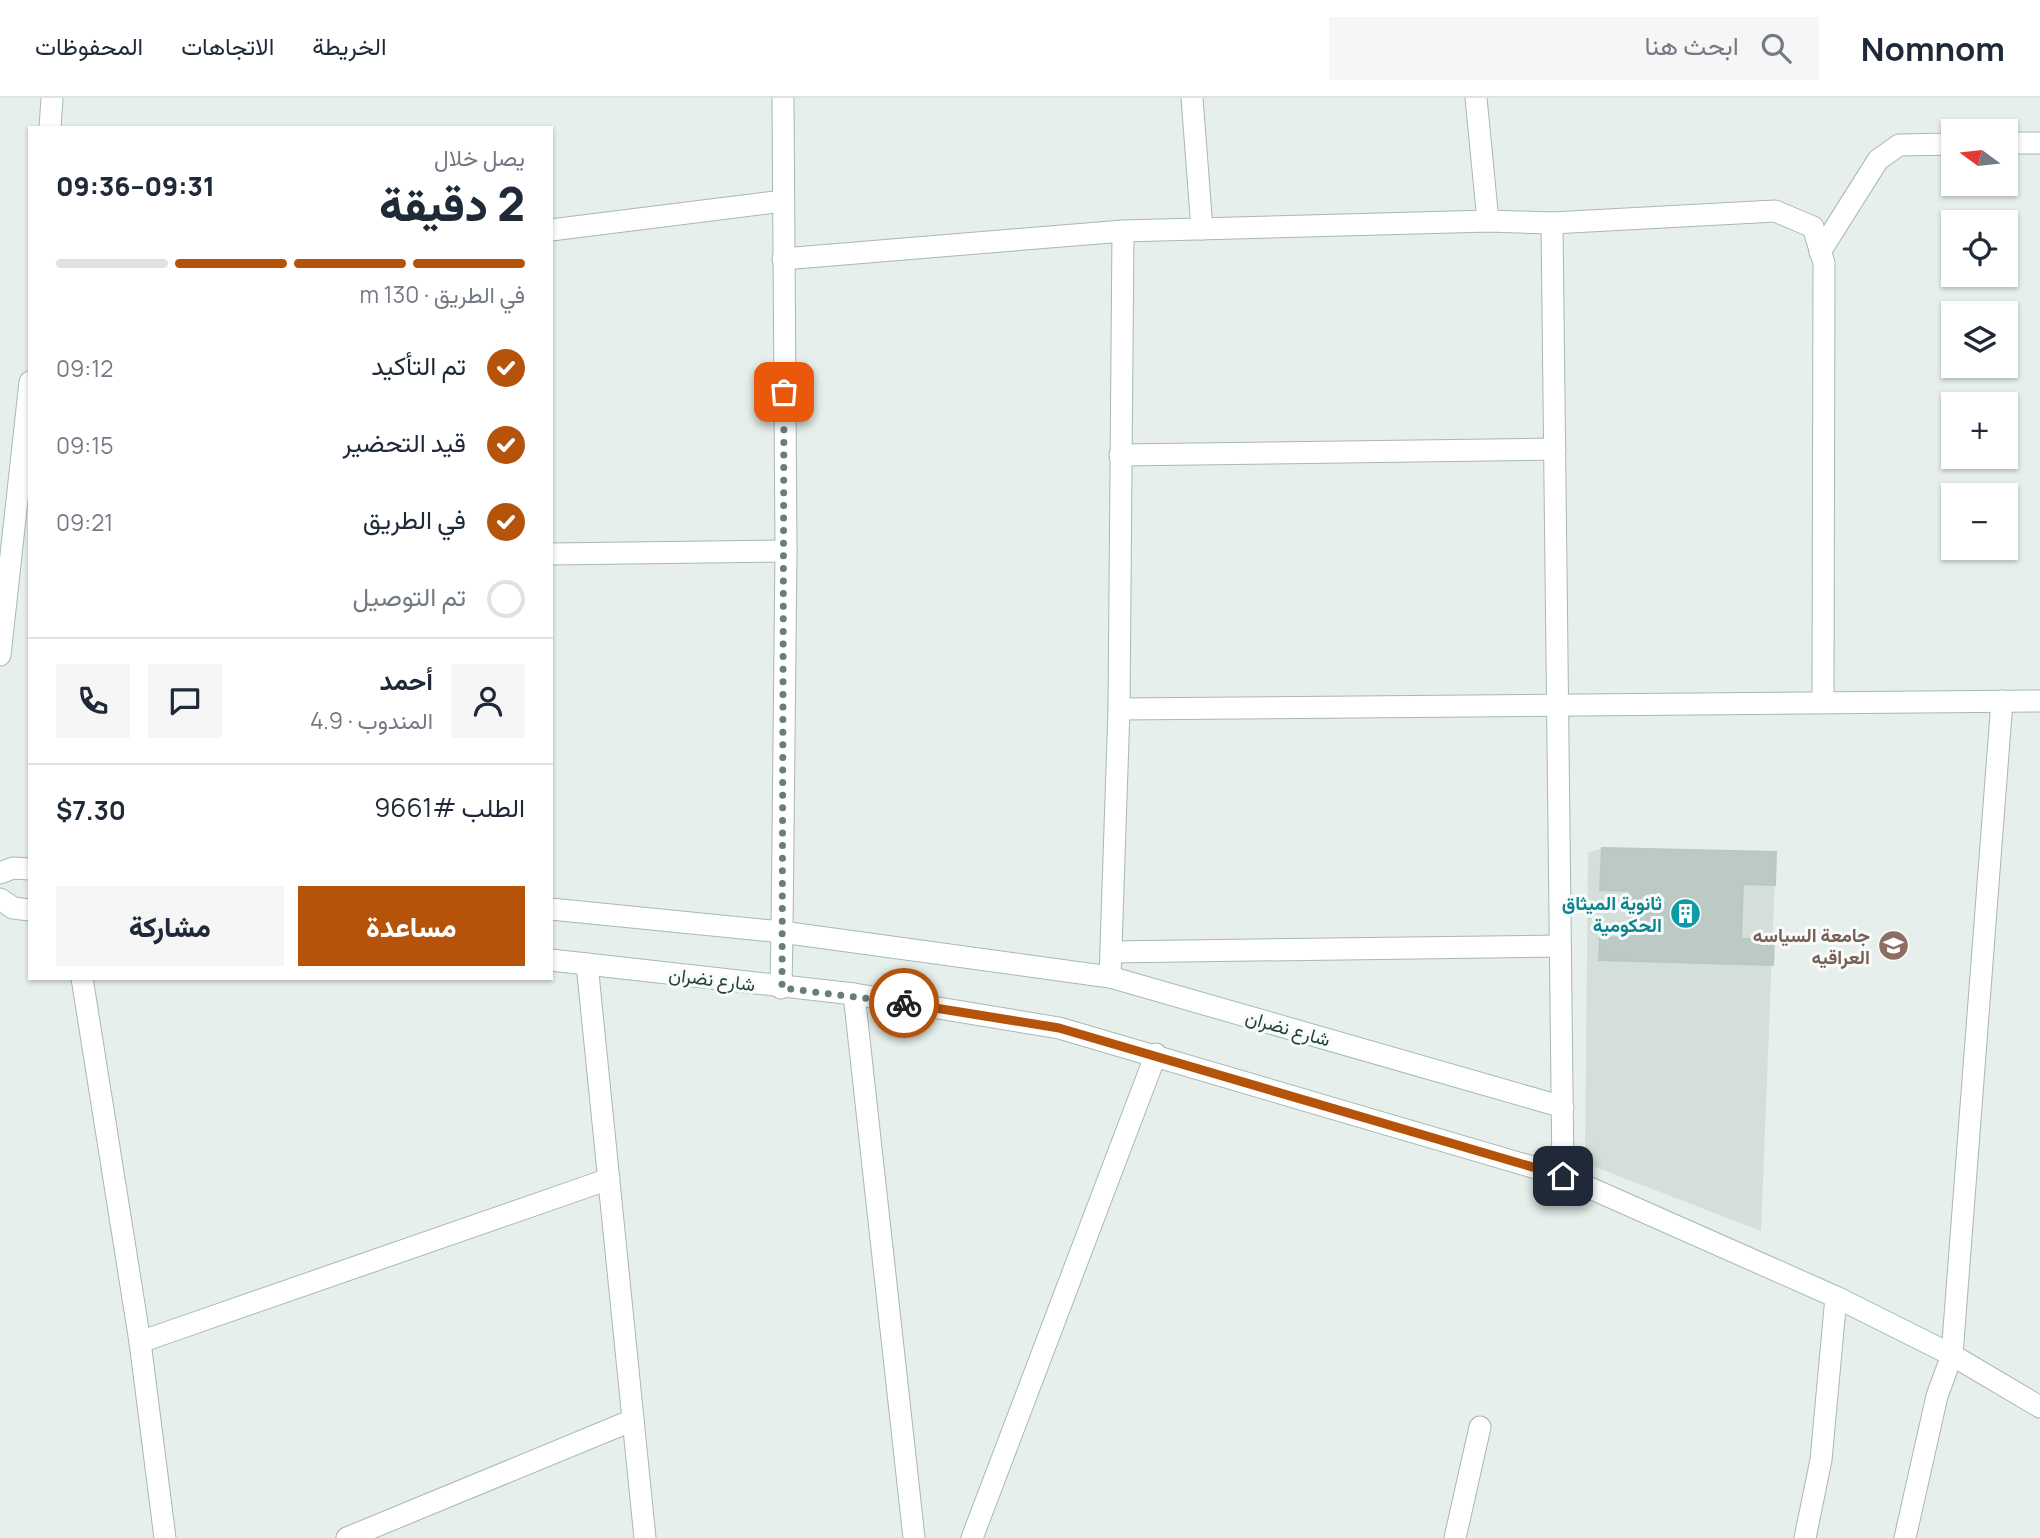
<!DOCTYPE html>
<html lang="ar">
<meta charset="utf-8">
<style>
:root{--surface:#fff;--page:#f6f6f7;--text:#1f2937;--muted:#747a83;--line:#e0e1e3;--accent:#b45309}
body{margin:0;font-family:Manrope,Vazirmatn,sans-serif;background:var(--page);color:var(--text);direction:rtl;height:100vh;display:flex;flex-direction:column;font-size:26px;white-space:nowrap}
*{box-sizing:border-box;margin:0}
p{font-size:23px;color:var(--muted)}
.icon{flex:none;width:38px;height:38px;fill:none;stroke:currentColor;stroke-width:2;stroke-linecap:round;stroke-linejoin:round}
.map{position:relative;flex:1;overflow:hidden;direction:ltr}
.panel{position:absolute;left:28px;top:28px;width:525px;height:854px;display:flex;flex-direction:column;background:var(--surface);border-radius:0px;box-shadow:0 2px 5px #0004;direction:rtl}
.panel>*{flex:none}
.needle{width:46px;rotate:285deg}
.buttons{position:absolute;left:1941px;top:21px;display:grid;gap:14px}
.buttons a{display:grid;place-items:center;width:77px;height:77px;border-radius:0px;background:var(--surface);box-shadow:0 2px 5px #0004;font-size:35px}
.pin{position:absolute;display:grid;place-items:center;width:60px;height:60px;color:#fff;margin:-30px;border-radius:14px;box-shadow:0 4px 10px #0006}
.courier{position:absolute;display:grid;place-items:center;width:70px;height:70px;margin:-35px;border:5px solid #b45309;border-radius:50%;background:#fff;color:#222;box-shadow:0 2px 9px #0007}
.headline em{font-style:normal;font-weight:800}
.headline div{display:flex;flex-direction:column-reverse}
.headline{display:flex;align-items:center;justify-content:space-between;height:119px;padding:0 28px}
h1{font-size:46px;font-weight:800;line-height:52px}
.bar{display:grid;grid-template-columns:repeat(4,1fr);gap:10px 7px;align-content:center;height:84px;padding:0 28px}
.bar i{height:9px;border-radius:5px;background:var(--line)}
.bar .active{background:var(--accent)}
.bar p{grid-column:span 4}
.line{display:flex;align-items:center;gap:18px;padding:0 28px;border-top:2px solid var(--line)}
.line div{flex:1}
.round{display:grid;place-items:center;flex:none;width:74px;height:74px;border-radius:0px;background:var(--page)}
ol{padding:0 28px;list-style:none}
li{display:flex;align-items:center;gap:21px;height:77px}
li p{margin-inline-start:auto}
li .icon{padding:7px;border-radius:50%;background:var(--accent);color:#fff;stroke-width:4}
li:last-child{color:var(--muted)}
li i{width:38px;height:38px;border:4px solid var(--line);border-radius:50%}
.action{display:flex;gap:14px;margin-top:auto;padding:14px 28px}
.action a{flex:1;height:80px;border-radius:0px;background:var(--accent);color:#fff;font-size:28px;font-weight:800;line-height:80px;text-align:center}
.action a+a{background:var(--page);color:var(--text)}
header{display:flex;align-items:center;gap:42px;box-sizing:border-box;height:98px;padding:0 35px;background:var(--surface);border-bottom:2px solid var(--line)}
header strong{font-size:33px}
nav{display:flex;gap:38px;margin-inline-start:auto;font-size:24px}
.search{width:490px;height:63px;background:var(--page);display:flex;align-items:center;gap:18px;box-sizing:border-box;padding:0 24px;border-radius:0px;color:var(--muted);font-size:26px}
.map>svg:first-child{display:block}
.built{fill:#d4dfda}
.building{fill:#bbcac4;stroke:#b8c9c2;stroke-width:2}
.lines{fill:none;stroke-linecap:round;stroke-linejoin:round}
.street-casing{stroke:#a8b8b2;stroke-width:23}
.secondary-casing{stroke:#a4bbb3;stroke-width:23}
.street{stroke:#fff;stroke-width:21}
.secondary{stroke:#fff;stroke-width:21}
.done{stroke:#687f78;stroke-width:7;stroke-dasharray:0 12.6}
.route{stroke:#b45309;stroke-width:9}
.labels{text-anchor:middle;stroke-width:6;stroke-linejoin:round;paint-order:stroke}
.culture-label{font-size:19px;font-weight:bold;fill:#0d838f;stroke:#f7fbf9;text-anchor:end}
.education-label{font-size:19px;font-weight:bold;fill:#785e54;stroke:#f7fbf9;text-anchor:end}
.street-label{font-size:19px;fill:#24423a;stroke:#f7fbf9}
</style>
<header>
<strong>Nomnom</strong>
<div class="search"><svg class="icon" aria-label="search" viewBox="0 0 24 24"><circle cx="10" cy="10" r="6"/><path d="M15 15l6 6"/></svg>ابحث هنا</div>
<nav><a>الخريطة</a><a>الاتجاهات</a><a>المحفوظات</a></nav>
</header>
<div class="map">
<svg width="2040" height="1440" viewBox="0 0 2040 1440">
<rect width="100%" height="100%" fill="#e6efeb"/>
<!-- built -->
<polygon class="built" points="1602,750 1776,754 1761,1133 1585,1065 1588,755"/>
<!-- building -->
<polygon class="building" points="1602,750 1776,754 1775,787 1743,786 1741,841 1774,841 1773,867 1599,862 1600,839 1628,840 1630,793 1600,792"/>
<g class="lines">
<defs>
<g id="street">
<polyline points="1192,0 1202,131"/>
<polyline points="1476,0 1488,123"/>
<polyline points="2006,45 2040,45"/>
<polyline points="1552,125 1563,1078"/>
<polyline points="551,132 783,103"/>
<polyline points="1820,154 1878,62 1899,47 1953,46"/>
<polyline points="783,161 1123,133 1488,123 1552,125 1775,113 1813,129 1824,165 1823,604"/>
<polyline points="1120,357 1555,351"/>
<polyline points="551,456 786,453"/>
<polyline points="1119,611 2040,603"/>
<polyline points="782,834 786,453 783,0"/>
<polyline points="1111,854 1560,848"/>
<polyline points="587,866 645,1440"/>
<polyline points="1110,879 1119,611 1123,133"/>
<polyline points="82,880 140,1244 165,1440"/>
<polyline points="854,896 914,1440"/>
<polyline points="140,1244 609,1081"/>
<polyline points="347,1440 633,1322"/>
<polyline points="1455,1440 1480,1329"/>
<polyline points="1805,1440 1821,1362 1836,1199"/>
<polyline points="1905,1440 1937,1298 1952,1257 2002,603"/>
</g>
<g id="secondary">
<polyline points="50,30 52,0"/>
<polyline points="0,557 30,284"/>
<polyline points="0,775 13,770 30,771"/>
<polyline points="0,801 13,810 30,812"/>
<polyline points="551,811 782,834 1110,879 1563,1009"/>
<polyline points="551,862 854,896 1059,930 1563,1078 1836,1199 1952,1257 2040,1309"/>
<polyline points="781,890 782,834"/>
<polyline points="972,1440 1156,956"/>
</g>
</defs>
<!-- street casing -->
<use href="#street" class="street-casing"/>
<!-- secondary casing -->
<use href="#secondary" class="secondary-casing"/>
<!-- street -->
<use href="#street" class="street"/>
<!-- secondary -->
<use href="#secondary" class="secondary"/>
</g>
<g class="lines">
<!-- done -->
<polyline class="done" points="784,294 782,890 904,905"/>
<!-- route -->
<polyline class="route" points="904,905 1059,930 1563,1078"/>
</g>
<!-- icons -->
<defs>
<symbol id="building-disc" viewBox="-11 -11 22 22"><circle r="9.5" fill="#0f9aa8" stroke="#f7fbf9"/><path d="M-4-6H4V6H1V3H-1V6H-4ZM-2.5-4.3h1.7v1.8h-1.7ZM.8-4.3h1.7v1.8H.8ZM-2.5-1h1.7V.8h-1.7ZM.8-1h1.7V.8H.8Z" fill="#fff"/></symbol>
<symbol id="school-disc" viewBox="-11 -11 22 22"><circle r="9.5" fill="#8d6e63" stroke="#f7fbf9"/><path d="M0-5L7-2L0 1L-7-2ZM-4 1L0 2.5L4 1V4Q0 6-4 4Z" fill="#fff"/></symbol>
</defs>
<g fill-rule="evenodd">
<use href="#building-disc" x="1668" y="798" width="35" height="35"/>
<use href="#school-disc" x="1876" y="830" width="35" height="35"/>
</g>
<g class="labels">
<!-- culture labels -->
<g class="culture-label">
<text x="1662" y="812">ثانوية الميثاق<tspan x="1662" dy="22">الحكومية</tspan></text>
</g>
<!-- education labels -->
<g class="education-label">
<text x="1870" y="844">جامعة السياسه<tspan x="1870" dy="22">العراقيه</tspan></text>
</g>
<!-- street labels -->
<g class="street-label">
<text transform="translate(712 881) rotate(7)" y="7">شارع نضران</text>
<text transform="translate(1288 930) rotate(16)" y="7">شارع نضران</text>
</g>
</g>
</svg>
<div class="buttons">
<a><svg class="needle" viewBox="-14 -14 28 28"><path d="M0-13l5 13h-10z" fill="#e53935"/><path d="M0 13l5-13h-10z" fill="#747a83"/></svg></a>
<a><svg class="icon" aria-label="locate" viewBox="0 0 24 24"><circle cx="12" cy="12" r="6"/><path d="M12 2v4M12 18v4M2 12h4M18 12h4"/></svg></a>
<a><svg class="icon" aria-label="layers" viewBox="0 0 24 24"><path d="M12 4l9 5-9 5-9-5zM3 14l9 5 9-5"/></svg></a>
<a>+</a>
<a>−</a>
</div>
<div class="pin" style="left:784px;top:294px;background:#ea580c"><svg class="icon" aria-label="bag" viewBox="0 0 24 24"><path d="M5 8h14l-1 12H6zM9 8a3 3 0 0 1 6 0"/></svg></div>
<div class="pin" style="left:1563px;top:1078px;background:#1f2937"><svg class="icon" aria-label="home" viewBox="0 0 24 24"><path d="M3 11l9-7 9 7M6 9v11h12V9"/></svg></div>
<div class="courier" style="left:904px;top:905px"><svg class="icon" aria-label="bike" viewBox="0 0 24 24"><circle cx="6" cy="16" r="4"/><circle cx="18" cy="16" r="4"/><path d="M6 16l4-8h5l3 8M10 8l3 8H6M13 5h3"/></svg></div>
<section class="panel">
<div class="headline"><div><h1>2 دقيقة</h1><p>يصل خلال</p></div><em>09:31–09:36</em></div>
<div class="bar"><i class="active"></i><i class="active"></i><i class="active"></i><i></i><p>في الطريق · 130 m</p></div>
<ol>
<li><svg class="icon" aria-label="check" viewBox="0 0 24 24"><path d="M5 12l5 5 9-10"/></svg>تم التأكيد<p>09:12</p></li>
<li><svg class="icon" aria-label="check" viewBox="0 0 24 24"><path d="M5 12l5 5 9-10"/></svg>قيد التحضير<p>09:15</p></li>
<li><svg class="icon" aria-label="check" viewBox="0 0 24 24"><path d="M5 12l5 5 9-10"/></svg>في الطريق<p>09:21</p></li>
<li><i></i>تم التوصيل</li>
</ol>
<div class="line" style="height:126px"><a class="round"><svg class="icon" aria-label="person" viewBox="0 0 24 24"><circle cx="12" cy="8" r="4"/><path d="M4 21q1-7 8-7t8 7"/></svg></a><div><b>أحمد</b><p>المندوب · 4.9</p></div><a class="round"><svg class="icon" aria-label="chat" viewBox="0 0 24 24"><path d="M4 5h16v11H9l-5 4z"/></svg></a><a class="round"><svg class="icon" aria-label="phone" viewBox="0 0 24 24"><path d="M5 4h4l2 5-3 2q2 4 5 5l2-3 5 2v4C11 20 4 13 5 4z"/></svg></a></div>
<div class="line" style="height:91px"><div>الطلب #9661</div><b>$7.30</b></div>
<div class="action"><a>مساعدة</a><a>مشاركة</a></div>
</section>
</div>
